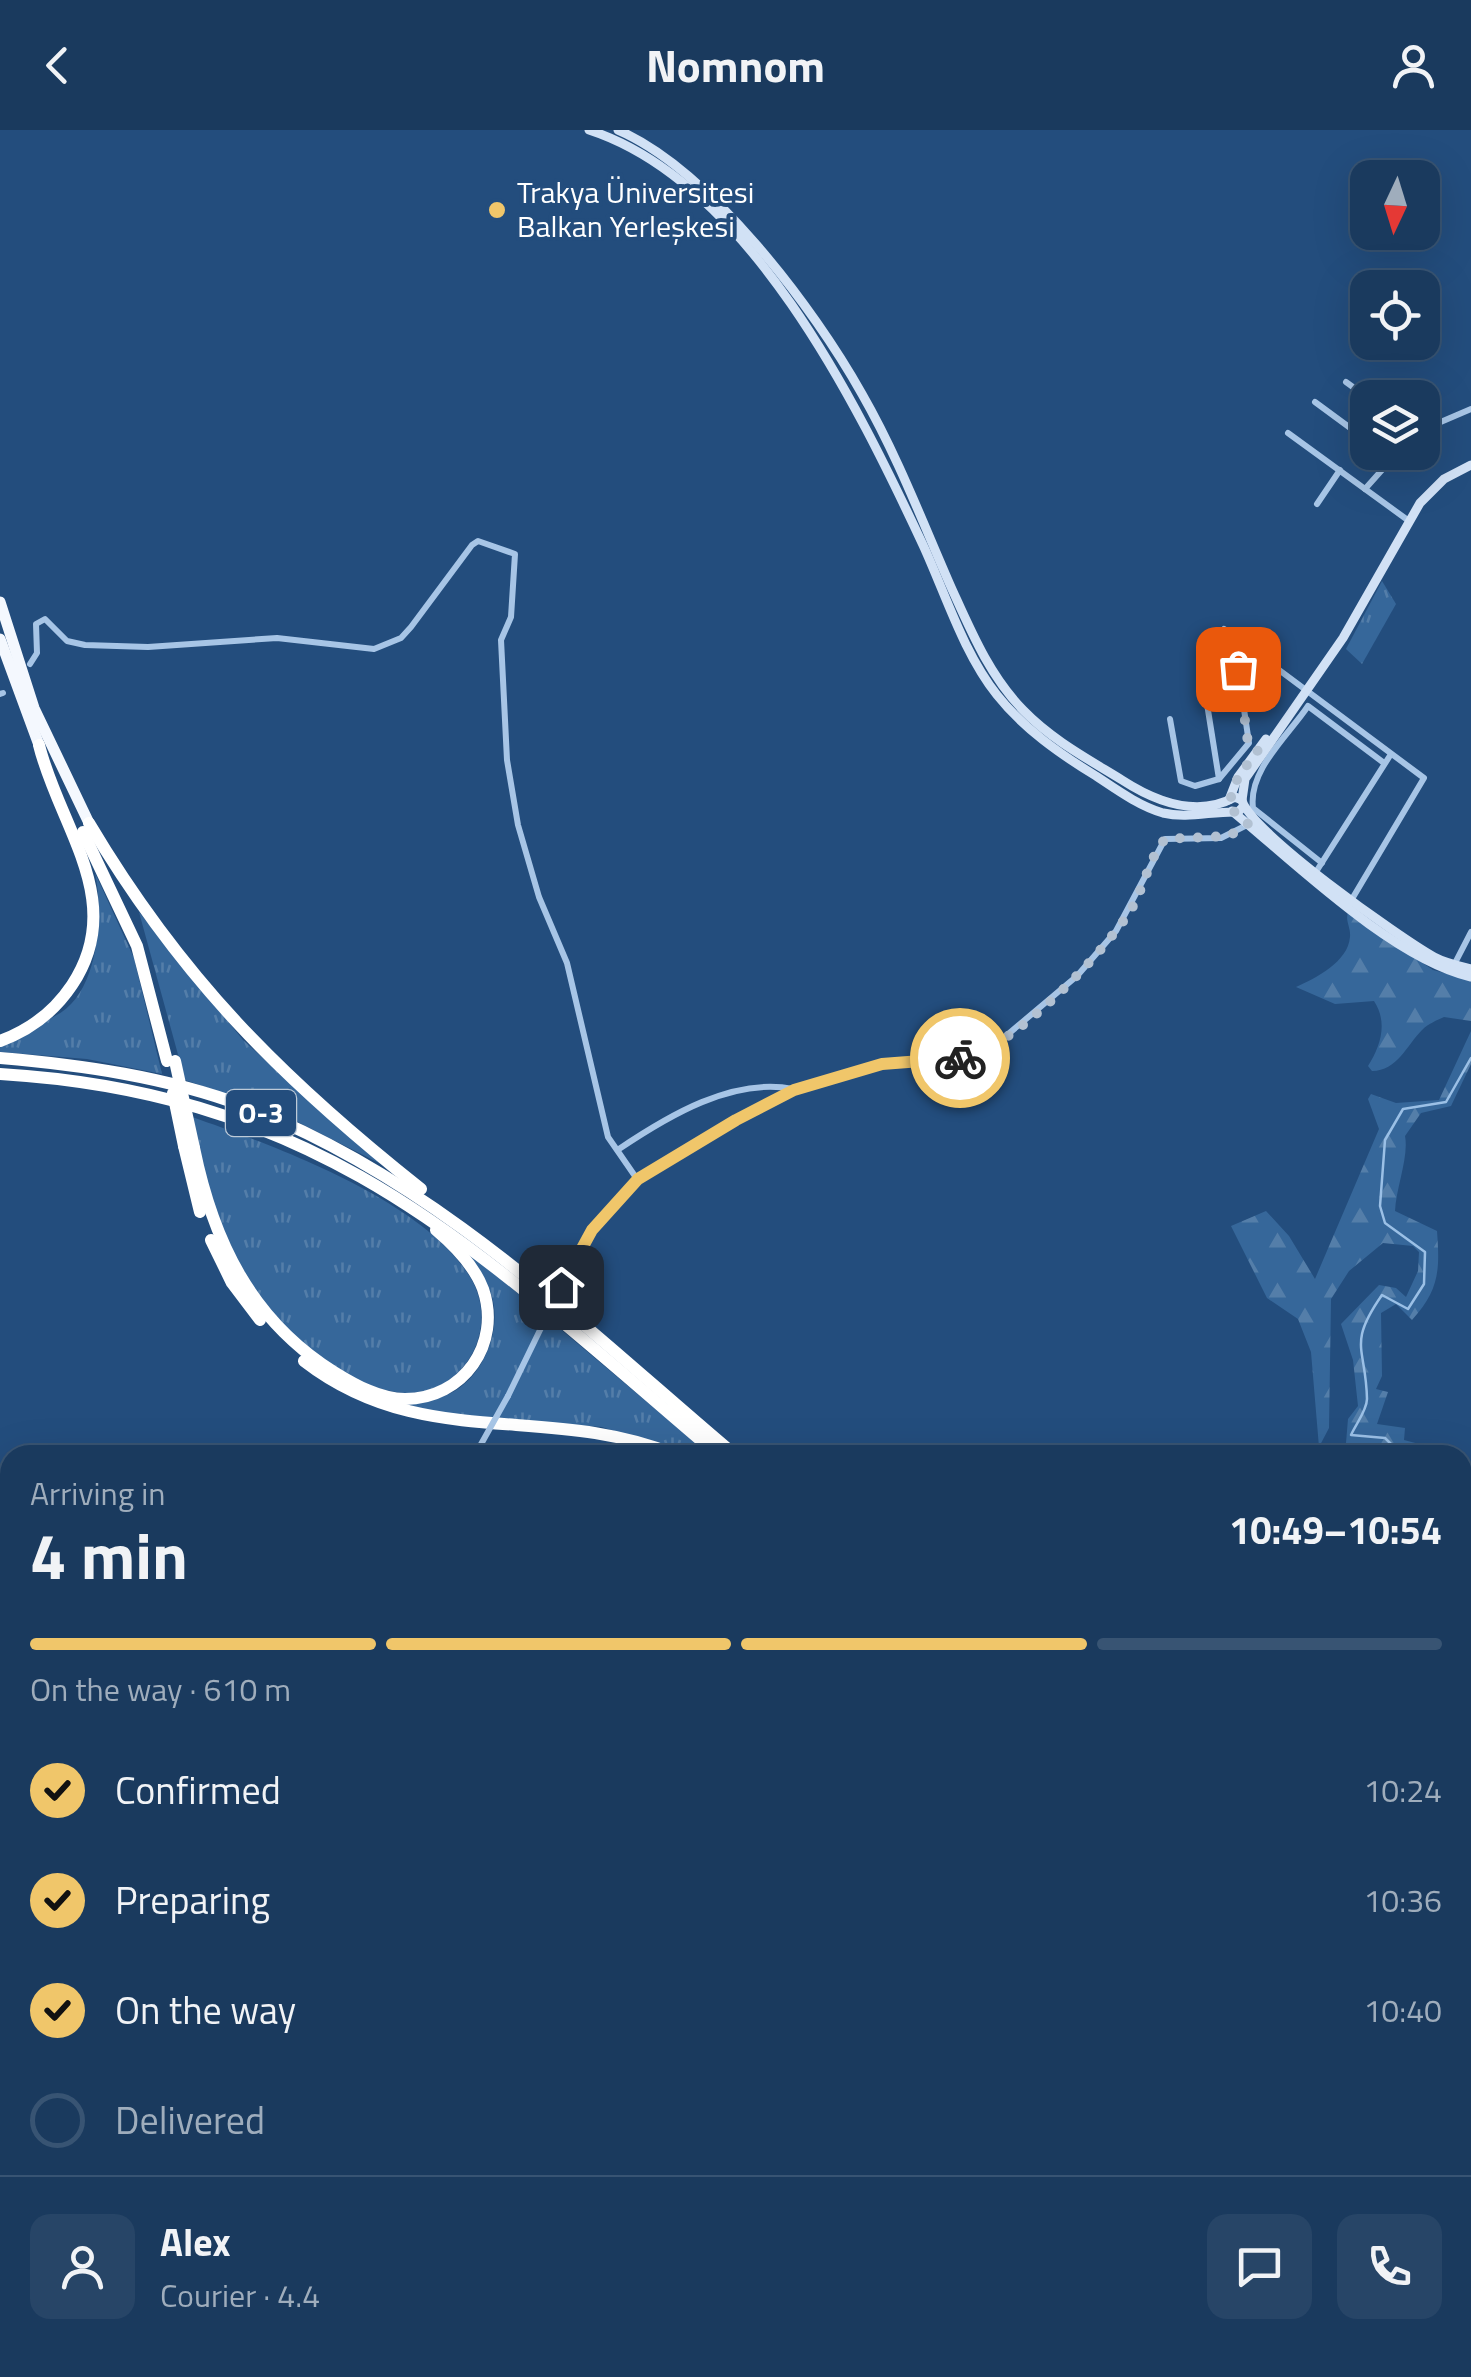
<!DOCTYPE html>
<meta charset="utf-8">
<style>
:root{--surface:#1a3a5e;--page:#274567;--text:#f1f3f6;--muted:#9fadbc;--line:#385473;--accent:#f0c66a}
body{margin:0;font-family:"Titillium Web",sans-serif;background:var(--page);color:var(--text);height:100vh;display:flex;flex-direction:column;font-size:38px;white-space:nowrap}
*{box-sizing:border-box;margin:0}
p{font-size:32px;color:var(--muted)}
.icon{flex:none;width:55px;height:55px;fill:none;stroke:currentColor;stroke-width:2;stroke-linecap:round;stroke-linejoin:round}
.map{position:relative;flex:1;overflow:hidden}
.details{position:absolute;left:0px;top:1315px;width:1472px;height:932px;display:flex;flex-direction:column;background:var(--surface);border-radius:30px 30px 0 0;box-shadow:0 10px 40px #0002,0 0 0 2px var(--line)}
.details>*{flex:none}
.needle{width:65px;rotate:184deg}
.fabs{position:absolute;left:1350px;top:30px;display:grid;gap:20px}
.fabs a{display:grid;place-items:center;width:90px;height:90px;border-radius:20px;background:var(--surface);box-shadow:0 10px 40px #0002,0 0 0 2px var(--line);font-size:50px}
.pin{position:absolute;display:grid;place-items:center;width:85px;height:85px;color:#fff;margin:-42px;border-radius:20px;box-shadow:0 5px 15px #0006}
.courier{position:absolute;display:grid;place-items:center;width:100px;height:100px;margin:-50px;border:8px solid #f0c66a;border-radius:50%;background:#fff;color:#222;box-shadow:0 2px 12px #0007}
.summary em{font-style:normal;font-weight:700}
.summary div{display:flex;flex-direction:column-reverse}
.summary{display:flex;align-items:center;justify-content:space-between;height:170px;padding:0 30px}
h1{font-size:65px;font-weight:700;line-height:75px}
.bar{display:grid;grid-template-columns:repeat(4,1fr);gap:15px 10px;align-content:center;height:120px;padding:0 30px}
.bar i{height:12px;border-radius:8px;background:var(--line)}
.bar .current{background:var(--accent)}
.bar p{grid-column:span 4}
.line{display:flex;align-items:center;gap:25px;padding:0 30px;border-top:2px solid var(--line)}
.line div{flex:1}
.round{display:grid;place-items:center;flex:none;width:105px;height:105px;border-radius:20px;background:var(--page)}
ol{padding:0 30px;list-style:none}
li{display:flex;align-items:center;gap:30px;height:110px}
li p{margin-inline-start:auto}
li .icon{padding:10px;border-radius:50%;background:var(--accent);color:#111;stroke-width:4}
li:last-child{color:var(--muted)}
li i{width:55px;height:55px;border:5px solid var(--line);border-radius:50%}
header{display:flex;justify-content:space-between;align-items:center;height:130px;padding:0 30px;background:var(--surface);font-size:45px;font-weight:700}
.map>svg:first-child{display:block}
.grass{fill:url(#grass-tufts)}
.forest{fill:url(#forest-firs)}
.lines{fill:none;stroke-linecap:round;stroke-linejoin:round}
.stream{stroke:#9bc0e6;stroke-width:2.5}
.minor{stroke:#a7c5e6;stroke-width:6}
.secondary{stroke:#d1e1f5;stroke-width:9}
.trunk{stroke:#f4f8fe;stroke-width:11}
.motorway{stroke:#fff;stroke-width:12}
.minor-bridge{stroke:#a7c5e6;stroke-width:6}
.motorway-bridge{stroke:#fff;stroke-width:12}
.done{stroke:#b2c1d2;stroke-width:10;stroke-dasharray:0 18}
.route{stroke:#f0c66a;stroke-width:12}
.poi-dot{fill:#f0c66a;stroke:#234d7d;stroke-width:4}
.labels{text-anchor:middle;stroke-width:8;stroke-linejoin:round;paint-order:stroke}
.shield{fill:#234d7d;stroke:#bdcad8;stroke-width:2.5}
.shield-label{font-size:28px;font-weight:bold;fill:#fff}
.poi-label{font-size:30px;fill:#fff;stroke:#234d7d;text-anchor:start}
</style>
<header><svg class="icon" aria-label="back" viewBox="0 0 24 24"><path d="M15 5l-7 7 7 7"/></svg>Nomnom<svg class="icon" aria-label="person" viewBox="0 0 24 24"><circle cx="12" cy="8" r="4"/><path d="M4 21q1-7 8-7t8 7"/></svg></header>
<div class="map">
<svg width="1471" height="2247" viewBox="0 0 1471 2247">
<defs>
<pattern id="grass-tufts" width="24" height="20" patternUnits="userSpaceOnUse" patternTransform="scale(2.5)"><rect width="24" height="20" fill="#36679a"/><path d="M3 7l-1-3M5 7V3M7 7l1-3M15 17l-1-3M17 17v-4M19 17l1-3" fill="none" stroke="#547ea9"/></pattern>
<pattern id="forest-firs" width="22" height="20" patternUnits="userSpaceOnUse" patternTransform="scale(2.5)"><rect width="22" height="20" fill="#36679a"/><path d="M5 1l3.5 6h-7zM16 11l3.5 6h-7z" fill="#547ea9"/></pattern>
</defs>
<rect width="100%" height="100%" fill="#234d7d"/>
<!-- grass -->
<g class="grass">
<polygon points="1382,451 1396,474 1362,534 1346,519"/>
<path d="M 95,743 L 134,828 L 162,944 L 87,929 L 0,922 L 0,915 C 18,905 38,895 55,886 C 99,865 104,784 95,743 Z"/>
<polygon points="139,782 243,910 381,1034 276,981 185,950"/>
<path d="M 192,987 C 275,1016 422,1069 470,1147 C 503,1201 460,1272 396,1262 C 341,1254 289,1206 256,1164 C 217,1113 207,1048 192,987 Z"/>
<path d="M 458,1116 L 495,1144 L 710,1325 L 685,1325 L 602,1297 L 452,1286 L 405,1274 C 417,1271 432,1270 444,1266 C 482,1253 505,1198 490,1161 C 484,1145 468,1130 458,1116 Z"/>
</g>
<!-- forest -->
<g class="forest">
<path d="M 1348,782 L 1433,840 L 1471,850 L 1471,891 L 1444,887 C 1437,890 1428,894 1422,900 C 1407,915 1397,941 1372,941 L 1368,936 C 1381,916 1388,892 1374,871 L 1335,874 L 1296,857 C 1316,848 1348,832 1350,807 C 1351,797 1345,792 1348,782 Z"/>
<path d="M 1471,901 L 1471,934 L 1451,976 L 1421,983 L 1405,1006 C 1409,1027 1396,1058 1395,1081 L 1437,1101 C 1440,1141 1439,1160 1412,1190 L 1396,1174 L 1381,1183 L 1382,1246 L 1376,1259 L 1388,1262 L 1377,1294 L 1405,1298 L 1404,1310 L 1419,1314 L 1421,1325 L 1394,1325 L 1391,1320 L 1367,1318 L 1364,1325 L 1345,1325 L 1348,1289 L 1358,1276 L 1353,1230 L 1341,1194 L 1379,1155 L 1396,1158 L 1406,1167 L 1418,1141 L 1419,1122 L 1413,1116 L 1383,1113 L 1349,1141 L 1331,1169 L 1329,1298 L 1319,1317 L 1311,1222 L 1298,1189 L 1267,1168 L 1231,1096 L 1266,1081 L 1289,1106 L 1315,1149 L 1379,999 L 1368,969 L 1371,964 L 1396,973 L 1439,970 Z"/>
</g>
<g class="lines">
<!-- stream -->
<g class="stream">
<path d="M 1402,1325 L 1385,1308 L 1351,1305 C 1356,1294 1367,1280 1367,1269 C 1366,1217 1347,1215 1382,1165 L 1408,1179 L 1424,1154 L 1425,1122 L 1385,1093 L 1380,1076 L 1385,1010 L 1403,979 L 1446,972 L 1471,928"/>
<polyline points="376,2247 381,2238"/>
<polyline points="1103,2247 1104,2238"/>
</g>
<!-- minor -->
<g class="minor">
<polyline points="1346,252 1368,268"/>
<polyline points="1315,272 1368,311"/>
<polyline points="1422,300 1471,279"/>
<polyline points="1288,303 1409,391"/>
<polyline points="1383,322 1392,329"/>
<polyline points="1365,359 1398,322"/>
<polyline points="1317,374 1340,340"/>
<polyline points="30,534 37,523 36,494 45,489 67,511 85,515 148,517 277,508 374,519 401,508 411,497 472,415 478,411 515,424 511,487 501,510 507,630 518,695 539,767 567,833 608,1007 637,1049"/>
<polyline points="0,564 3,563"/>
<polyline points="1170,589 1181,651 1195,656 1219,649 1200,530 1224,499 1424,648 1352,769"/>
<polyline points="1219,649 1249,613 1238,539 1252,520"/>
<path d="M 1322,733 L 1253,678 C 1248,640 1288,606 1308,576 L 1384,633"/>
<polyline points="1314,745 1391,624"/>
<polyline points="1454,835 1471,802"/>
<path d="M 619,1019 C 668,986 733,947 793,959"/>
<polyline points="561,1157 592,1100 637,1049 737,990 794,960 882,934 968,927 994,916 1077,846 1116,801 1165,709 1221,708 1247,695"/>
<polyline points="508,1266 541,1198"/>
<polyline points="0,1409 10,1415"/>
<polyline points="1462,1652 1471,1651"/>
<polyline points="1462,1689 1471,1704"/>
</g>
<!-- secondary -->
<g class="secondary">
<path d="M 589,0 C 749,52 857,274 923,415 C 946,465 963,522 997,565 C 1024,599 1060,624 1096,646 C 1117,660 1139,676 1163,683 C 1188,689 1212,681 1238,682 L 1243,677"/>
<path d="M 618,0 C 710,40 814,178 862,264 C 897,325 923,393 951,457 C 971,501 989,545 1023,580 C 1052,610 1088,629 1122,650 C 1156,672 1197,688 1235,667 L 1242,670"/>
<path d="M 1471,335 L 1444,349 L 1420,373 L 1343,508 L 1245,649 L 1242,670 C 1249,701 1400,808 1434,827 C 1445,833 1459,836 1471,839"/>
<polyline points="1229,670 1238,647 1266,609"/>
<path d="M 1232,681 C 1295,733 1393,829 1471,847"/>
<polyline points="1462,1353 1471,1343"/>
<polyline points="1462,1470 1471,1480"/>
</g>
<!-- trunk -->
<g class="trunk">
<polyline points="0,472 34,578 89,693"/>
<polyline points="0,509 39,615"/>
</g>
<!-- motorway -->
<g class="motorway">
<path d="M 89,693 C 181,848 281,948 421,1059"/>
<polyline points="83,702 137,816 167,931"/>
<path d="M 0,911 C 30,900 54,882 72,855 C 128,771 59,697 39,615"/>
<path d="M 0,928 C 82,935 167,947 244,976 C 435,1049 581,1195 735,1325"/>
<path d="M 0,944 C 330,964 481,1124 718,1325"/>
<polyline points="184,1016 200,1082"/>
<path d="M 194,1018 C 213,1111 251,1190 334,1242 C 355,1255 380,1269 405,1269 C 463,1269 502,1214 483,1159 C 474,1135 455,1116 436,1100"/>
<polyline points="211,1110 232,1153 260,1190"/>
<path d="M 304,1231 C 423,1323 547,1272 676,1325"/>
<polyline points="1462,1940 1471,1948"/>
<polyline points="1462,1955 1471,1963"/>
</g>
<!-- minor-bridge -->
<g class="minor-bridge">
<polyline points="541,1198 561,1157"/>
<polyline points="475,1325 508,1266"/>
</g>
<!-- motorway-bridge -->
<g class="motorway-bridge">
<polyline points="175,931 194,1018"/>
<polyline points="173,963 184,1016"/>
</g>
</g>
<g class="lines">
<!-- done -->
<path class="done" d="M 960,928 C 1010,923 1106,821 1132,778 C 1144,757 1149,728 1165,709 L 1229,706 L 1248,694 L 1228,676 L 1238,647 L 1258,620 L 1248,613 L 1238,539"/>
<!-- route -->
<polyline class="route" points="561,1157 592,1100 638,1049 736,990 794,960 882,934 960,928"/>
</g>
<!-- markers -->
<circle class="poi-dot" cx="497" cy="80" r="10"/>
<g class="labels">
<!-- shield labels -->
<rect class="shield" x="226" y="960" width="70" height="46" rx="8"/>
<g class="shield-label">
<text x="261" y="993">O-3</text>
</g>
<!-- poi labels -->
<g class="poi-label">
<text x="517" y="73">Trakya Üniversitesi<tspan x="517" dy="34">Balkan Yerleşkesi</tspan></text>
</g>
</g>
</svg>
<div class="fabs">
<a><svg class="needle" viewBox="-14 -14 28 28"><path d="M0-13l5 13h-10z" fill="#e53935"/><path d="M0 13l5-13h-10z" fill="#9fadbc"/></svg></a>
<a><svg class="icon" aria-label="locate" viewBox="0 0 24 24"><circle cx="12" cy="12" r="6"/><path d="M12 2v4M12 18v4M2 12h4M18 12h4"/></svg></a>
<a><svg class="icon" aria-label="layers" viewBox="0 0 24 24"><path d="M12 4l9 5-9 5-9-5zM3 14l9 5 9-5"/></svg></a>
</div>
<div class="pin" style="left:1238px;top:539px;background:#ea580c"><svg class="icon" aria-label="bag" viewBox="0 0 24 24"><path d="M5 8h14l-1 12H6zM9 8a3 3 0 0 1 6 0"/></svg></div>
<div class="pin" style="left:561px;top:1157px;background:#1f2937"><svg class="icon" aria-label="home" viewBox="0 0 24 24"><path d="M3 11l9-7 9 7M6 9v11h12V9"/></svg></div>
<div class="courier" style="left:960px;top:928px"><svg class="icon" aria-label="bike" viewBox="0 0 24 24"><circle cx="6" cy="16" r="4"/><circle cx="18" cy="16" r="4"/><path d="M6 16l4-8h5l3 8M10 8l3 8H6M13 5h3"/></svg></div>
<section class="details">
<div class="summary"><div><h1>4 min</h1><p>Arriving in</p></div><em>10:49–10:54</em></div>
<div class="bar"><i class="current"></i><i class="current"></i><i class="current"></i><i></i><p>On the way · 610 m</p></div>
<ol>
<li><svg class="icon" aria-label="check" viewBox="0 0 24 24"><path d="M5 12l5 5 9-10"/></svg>Confirmed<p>10:24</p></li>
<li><svg class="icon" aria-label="check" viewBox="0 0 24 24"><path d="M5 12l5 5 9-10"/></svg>Preparing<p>10:36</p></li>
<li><svg class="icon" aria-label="check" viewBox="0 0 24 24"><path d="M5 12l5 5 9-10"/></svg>On the way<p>10:40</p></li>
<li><i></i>Delivered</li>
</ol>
<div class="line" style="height:180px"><a class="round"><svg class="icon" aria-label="person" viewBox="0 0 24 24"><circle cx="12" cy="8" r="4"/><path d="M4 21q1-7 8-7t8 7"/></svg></a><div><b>Alex</b><p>Courier · 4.4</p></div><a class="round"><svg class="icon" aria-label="chat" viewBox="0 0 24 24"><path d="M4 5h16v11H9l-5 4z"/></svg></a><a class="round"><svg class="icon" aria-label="phone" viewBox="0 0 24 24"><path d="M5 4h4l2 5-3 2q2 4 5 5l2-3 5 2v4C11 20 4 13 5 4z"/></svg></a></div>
</section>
</div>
